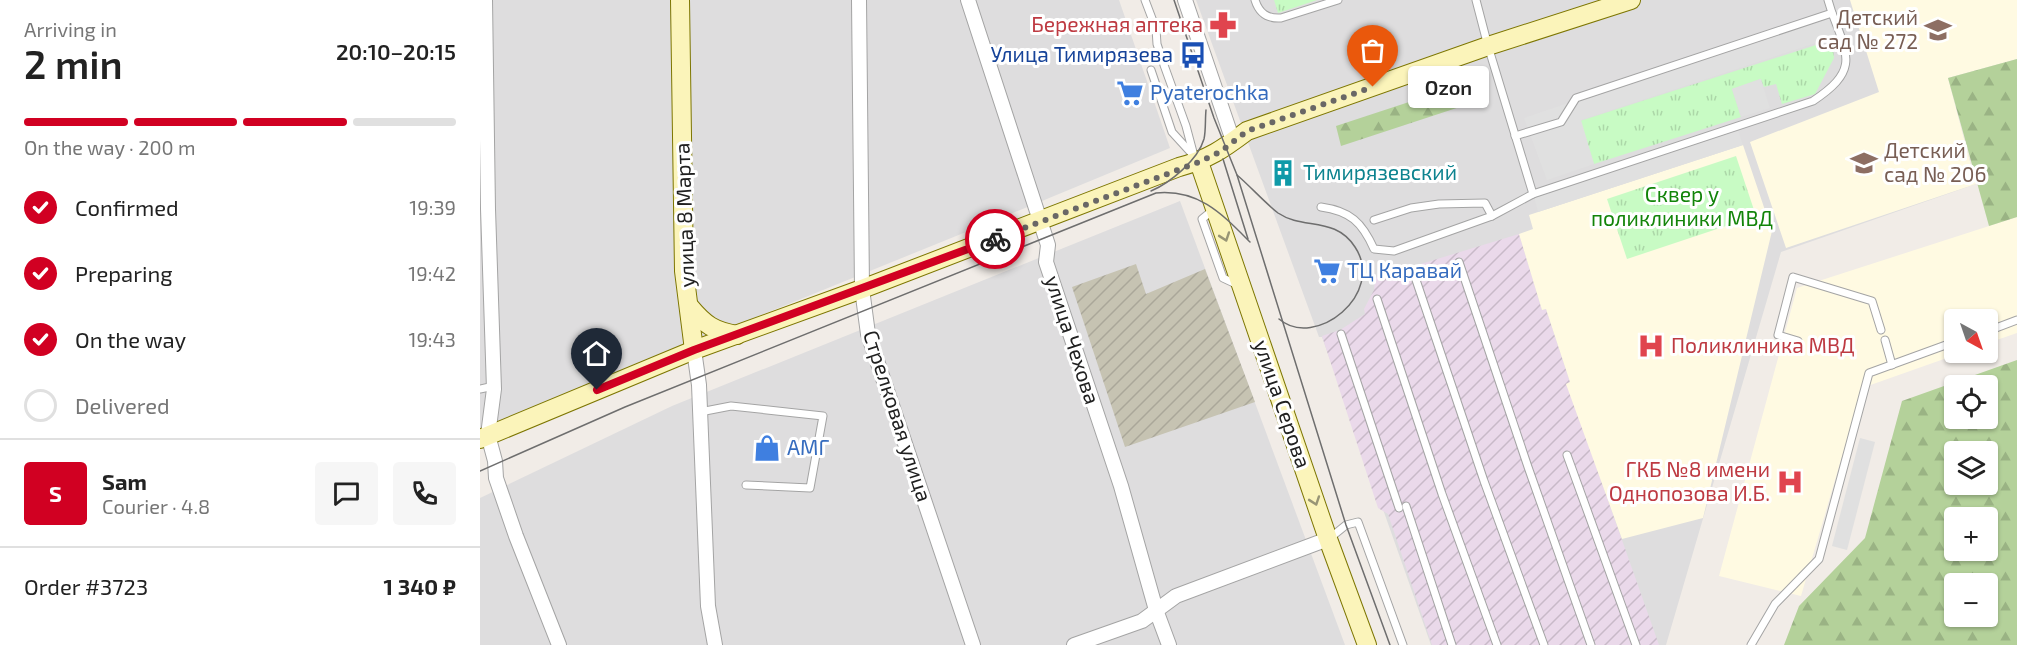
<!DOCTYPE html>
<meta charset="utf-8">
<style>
:root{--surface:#fff;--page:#f6f6f6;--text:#222;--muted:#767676;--line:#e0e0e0;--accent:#d10022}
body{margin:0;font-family:"Exo 2",sans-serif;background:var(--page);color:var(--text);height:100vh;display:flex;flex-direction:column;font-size:22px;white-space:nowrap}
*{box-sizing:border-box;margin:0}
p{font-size:20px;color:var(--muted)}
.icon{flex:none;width:33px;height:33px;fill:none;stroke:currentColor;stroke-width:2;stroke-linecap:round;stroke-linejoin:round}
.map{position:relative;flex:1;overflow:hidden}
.drawer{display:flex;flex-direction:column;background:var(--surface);width:480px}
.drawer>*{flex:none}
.needle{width:39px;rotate:140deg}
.controls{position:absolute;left:1464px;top:309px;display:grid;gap:12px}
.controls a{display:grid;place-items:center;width:54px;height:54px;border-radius:6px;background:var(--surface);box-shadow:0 2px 4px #0004;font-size:30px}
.pin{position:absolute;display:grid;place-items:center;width:51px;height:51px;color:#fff;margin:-62px -26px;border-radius:50% 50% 50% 0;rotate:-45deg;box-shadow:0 0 6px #0007}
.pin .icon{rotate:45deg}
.courier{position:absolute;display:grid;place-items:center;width:60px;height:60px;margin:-30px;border:4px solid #d10022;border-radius:50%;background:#fff;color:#222;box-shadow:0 2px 8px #0007}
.bubble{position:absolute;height:42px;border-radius:6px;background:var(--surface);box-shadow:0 2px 4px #0004;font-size:20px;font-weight:600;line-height:42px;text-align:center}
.summary em{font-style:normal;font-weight:600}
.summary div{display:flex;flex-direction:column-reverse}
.summary{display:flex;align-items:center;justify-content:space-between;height:102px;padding:0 24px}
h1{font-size:39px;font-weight:600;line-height:45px}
.bar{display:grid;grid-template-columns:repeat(4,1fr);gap:9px 6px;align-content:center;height:72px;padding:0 24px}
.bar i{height:8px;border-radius:4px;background:var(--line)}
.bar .on{background:var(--accent)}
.bar p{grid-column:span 4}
.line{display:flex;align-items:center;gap:15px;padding:0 24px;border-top:2px solid var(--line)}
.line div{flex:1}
.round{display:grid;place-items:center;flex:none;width:63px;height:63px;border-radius:6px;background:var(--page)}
ol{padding:0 24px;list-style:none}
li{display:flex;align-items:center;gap:18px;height:66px}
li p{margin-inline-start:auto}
li .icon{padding:6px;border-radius:50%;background:var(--accent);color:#fff;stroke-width:4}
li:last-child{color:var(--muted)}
li i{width:33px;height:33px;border:3px solid var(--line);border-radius:50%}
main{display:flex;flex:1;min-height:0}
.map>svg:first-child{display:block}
.residential{fill:#deddde}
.industrial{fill:url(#industrial-furrows)}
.education{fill:#fffae2}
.construction{fill:url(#construction-furrows)}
.forest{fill:url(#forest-firs);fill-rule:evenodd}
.park{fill:url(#park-tufts)}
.parking{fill:#e0e0e0}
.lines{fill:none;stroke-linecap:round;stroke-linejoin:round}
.lane-casing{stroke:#a4a4a4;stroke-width:9}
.street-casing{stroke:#a4a4a4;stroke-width:16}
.secondary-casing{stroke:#7d7602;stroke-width:20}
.lane{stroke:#fff;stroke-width:7}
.street{stroke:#fff;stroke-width:14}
.secondary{stroke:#fbf4ba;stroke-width:18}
.tram{stroke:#6e6e6e;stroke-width:1.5}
.oneway{stroke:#989575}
.done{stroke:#696766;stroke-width:6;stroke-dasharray:0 10.8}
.route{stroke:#d10022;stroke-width:8}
.labels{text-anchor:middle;stroke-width:6;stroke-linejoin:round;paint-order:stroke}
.education-label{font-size:21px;fill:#785e54;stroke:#fff;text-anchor:end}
.health-label{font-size:21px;fill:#be3a42;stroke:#fff;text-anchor:end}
.transit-label{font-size:21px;fill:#164399;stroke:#fff;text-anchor:end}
.shop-label{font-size:21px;fill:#366cbe;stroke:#fff;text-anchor:start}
.culture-label{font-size:21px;fill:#0d838f;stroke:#fff;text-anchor:start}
.park-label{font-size:21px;fill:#128409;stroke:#fff}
.street-label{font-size:21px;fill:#202020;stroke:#fff}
</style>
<main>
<section class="drawer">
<div class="summary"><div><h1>2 min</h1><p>Arriving in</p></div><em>20:10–20:15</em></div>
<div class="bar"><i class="on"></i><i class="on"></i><i class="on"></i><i></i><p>On the way · 200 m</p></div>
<ol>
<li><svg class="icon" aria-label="check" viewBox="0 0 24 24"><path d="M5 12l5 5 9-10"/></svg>Confirmed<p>19:39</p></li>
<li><svg class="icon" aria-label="check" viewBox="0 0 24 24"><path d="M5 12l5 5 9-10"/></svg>Preparing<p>19:42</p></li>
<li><svg class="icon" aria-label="check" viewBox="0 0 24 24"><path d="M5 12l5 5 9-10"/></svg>On the way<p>19:43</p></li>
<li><i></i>Delivered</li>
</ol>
<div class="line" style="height:108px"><b class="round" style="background:var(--accent);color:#fff">S</b><div><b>Sam</b><p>Courier · 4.8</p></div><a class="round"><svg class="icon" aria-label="chat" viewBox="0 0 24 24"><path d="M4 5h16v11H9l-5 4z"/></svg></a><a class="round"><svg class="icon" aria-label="phone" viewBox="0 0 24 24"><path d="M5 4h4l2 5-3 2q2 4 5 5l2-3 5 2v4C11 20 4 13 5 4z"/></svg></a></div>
<div class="line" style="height:78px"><div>Order #3723</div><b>1 340 ₽</b></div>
</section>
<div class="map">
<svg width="1537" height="645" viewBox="0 0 1537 645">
<defs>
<pattern id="industrial-furrows" width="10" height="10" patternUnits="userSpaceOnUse" patternTransform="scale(1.5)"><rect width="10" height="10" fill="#ead9ea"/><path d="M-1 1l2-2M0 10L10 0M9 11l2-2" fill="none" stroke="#c8bac8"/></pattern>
<pattern id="construction-furrows" width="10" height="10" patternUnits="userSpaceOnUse" patternTransform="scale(1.5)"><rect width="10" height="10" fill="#c6c3b2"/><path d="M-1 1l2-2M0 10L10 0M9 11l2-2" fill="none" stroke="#aaa799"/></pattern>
<pattern id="forest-firs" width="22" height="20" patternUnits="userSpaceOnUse" patternTransform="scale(1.5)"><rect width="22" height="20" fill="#b4d19a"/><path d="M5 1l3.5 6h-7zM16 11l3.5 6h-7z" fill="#9ab384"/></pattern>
<pattern id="park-tufts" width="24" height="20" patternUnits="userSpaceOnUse" patternTransform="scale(1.5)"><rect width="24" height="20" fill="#c8fbc4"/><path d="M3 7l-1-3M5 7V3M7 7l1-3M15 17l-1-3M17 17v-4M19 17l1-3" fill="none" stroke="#acd7a8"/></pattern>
</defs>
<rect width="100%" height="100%" fill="#f1ece7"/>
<!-- residential -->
<g class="residential">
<polygon points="0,0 639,0 690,148 528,215 0,429"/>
<polygon points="716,0 1537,0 1537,59 1468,78 1496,184 1301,252 1186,645 951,645 842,337 839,337"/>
<polygon points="700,201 865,645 0,645 0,498 192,406"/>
</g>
<!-- industrial -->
<polygon class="industrial" points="1039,234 1062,310 1066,309 1090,382 1087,384 1179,645 952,645 908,514 898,508 842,336 860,330 885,314 884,309 894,290 895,278"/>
<!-- education -->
<g class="education">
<polygon points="1370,0 1537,0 1537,59 1468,78 1496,184 1306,248 1270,142 1399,92"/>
<polygon points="1263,145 1292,231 1223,518 1142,539 1086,384 1090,382 1066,309 1062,310 1039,234 1053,229 1049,215"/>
<polygon points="1537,217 1537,333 1508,343 1508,320 1474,320 1474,352 1481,353 1382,388 1321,596 1239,576 1317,288"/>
</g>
<!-- construction -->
<polygon class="construction" points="656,264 666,294 725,269 775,402 645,447 592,287"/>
<!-- forest -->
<g class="forest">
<polygon points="1537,59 1537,217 1509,226 1468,78"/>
<polygon points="999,79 1004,99 861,146 856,126"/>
<path d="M 1537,360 L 1537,645 L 1304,645 L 1319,606 L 1385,538 L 1422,401 ZM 1474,386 L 1508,386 L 1508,418 L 1474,418 ZM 1474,452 L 1508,452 L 1508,484 L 1474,484 ZM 1474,518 L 1508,518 L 1508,550 L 1474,550 ZM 1474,584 L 1508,584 L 1508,616 L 1474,616 Z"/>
</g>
<!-- park -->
<g class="park">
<polygon points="794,0 837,0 798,13"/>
<polygon points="1336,45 1343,52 1353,49 1354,58 1335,94 1302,104 1296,84 1284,87 1280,79 1252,89 1261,117 1114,164 1100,121"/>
<polygon points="1256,156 1276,216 1147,259 1127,199"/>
</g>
<!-- parking -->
<g class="parking">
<polygon points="1348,15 1354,37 1101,120 1114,164 1067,180 1044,118"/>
<polygon points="1281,79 1290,108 1261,117 1252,89"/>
<polygon points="1257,126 1263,145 1058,212 1053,194"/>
<polygon points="1380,438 1395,442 1367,550 1352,546"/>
</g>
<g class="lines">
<defs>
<g id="lane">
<polyline points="665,0 676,29 677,44 684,65 706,126 714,156"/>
<path d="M 775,0 C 779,13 787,19 801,18 L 858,0"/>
<path d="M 996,0 L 1008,46 L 1053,194 L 1333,101 C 1378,71 1369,57 1352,13"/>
<polyline points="671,70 692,132 713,155"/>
<polyline points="1035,136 1081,122 1096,98 1352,13 1348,0"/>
<path d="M 841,207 C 870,211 882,222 894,249 L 914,251 L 1012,216 L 1053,194"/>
<polyline points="733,210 722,219 743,278 758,285"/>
<polyline points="894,220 931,208 959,204 1005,203 1012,216"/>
<polyline points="979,262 1048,467 1111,645"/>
<polyline points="934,274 1004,481 1064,645"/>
<polyline points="897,299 962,494 1017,645"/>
<polyline points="1508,331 1537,320"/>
<polyline points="861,334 919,508"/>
<polyline points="1405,340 1412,365"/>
<polyline points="1318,341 1298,335 1313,277 1392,301 1401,330"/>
<polyline points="0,389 14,386"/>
<polyline points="220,412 251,406 343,416 330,488 266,485"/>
<polyline points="1087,455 1156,645"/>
<polyline points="926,506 972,645"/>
<polyline points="850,538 866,525 878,522 923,645"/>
<polyline points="1271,645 1295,604 1339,559 1389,373 1474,342"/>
</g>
<g id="street">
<polyline points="5,0 8,209 14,389 8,435 15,461 16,478 36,536 79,645"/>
<polyline points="379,0 382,289 388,334 493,645"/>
<polyline points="488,0 568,245 566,262 641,486 676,610 689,645"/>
<polyline points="705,0 753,141"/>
<polyline points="214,350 219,385 228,606 235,645"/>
<polyline points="594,645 662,621 696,596 848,539"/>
</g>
<g id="secondary">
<polyline points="200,0 204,271 214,350"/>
<polyline points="719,162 848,539 887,645"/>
<path d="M 210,307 C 225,325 234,331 257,335"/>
<path d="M 0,439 L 214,350 L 382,289 L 699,167 C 729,159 743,149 767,131 L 1008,46 L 1151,0"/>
</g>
</defs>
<!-- lane casing -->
<use href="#lane" class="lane-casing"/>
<!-- street casing -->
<use href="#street" class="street-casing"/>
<!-- secondary casing -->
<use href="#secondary" class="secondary-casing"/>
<!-- lane -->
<use href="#lane" class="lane"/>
<!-- street -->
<use href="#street" class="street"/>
<!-- secondary -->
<use href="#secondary" class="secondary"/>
<!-- tram -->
<g class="tram">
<polyline points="694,0 734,118 757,175 866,525 910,645"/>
<polyline points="743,159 768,239"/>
<path d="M 757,175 C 771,187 784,202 798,213 C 823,230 855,216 875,247 C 906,294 835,350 799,319"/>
<path d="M 671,191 C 690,183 718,160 724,139 C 726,130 725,120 726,110"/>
<path d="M 0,471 L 145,407 L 676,193 C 719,189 742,214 770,242"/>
</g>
</g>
<!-- one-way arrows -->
<defs><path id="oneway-chevron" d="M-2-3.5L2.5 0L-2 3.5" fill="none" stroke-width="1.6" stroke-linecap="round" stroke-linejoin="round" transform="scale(1.5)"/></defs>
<g class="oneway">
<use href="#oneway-chevron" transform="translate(745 237) rotate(71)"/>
<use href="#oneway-chevron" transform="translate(835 501) rotate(71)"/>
</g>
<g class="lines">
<!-- done -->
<polyline class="done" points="515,239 719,162 740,152 767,131 893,87"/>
<!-- route -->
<polyline class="route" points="117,390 214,350 515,239"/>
</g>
<!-- icons -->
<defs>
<symbol id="pharmacy-bare" viewBox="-9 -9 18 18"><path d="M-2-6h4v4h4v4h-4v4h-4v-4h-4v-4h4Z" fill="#e0444e" stroke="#fff" stroke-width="2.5" paint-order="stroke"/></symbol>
<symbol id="school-bare" viewBox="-9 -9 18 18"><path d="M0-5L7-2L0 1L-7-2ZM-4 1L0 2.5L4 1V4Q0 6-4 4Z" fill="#8d6e63" stroke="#fff" stroke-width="2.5" paint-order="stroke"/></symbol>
<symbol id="bus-bare" viewBox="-9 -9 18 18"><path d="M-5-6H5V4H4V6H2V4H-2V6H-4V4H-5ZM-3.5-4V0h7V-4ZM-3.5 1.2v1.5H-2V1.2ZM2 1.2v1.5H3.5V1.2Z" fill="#1a4fb4" stroke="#fff" stroke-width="2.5" paint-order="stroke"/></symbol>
<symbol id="supermarket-bare" viewBox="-9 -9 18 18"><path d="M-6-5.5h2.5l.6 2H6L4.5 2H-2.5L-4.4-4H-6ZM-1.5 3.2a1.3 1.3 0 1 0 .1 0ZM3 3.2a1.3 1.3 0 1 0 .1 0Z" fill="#3f7fe0" stroke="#fff" stroke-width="2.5" paint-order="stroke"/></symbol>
<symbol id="building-bare" viewBox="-9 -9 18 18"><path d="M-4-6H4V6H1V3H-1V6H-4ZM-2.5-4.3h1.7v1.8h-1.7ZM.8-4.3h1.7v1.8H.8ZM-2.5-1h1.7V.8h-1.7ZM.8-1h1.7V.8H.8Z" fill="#0f9aa8" stroke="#fff" stroke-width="2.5" paint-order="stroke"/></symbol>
<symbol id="hospital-bare" viewBox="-9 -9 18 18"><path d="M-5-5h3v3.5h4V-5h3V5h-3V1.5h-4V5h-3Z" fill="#e0444e" stroke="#fff" stroke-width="2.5" paint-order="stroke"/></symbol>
<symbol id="shop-bare" viewBox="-9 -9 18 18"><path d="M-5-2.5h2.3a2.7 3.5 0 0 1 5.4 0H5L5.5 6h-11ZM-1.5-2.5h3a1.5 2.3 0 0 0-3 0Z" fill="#3f7fe0" stroke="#fff" stroke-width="2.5" paint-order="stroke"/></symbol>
</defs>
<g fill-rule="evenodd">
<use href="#pharmacy-bare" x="724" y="6" width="38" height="38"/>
<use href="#school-bare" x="1439" y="11" width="38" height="38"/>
<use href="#bus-bare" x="694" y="36" width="38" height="38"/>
<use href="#supermarket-bare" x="631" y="74" width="38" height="38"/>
<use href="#school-bare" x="1365" y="144" width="38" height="38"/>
<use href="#building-bare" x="784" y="154" width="38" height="38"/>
<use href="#supermarket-bare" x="828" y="252" width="38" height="38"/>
<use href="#hospital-bare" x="1152" y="327" width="38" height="38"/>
<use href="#shop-bare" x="268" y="429" width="38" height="38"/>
<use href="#hospital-bare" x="1291" y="463" width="38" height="38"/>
</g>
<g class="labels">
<!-- education labels -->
<g class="education-label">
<text x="1438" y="25">Детский<tspan x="1438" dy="24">сад № 272</tspan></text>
<text x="1404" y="158" text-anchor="start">Детский<tspan x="1404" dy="24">сад № 206</tspan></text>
</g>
<!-- health labels -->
<g class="health-label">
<text x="723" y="32">Бережная аптека</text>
<text x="1191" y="353" text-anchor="start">Поликлиника МВД</text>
<text x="1290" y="477">ГКБ №8 имени<tspan x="1290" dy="24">Однопозова И.Б.</tspan></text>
</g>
<!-- transit labels -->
<g class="transit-label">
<text x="693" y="62">Улица Тимирязева</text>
</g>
<!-- shop labels -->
<g class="shop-label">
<text x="670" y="100">Pyaterochka</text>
<text x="867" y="278">ТЦ Каравай</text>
<text x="307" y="455">АМГ</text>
</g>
<!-- culture labels -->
<g class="culture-label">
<text x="823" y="180">Тимирязевский</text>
</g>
<!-- park labels -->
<g class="park-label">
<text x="1202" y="202">Сквер у<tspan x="1202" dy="24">поликлиники МВД</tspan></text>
</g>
<!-- street labels -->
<g class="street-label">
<text transform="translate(205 215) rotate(-92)" y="7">улица 8 Марта</text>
<text transform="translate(592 340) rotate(72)" y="7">улица Чехова</text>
<text transform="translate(802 404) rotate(71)" y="7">улица Серова</text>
<text transform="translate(417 416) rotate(72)" y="7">Стрелковая улица</text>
</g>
</g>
</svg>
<div class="controls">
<a><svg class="needle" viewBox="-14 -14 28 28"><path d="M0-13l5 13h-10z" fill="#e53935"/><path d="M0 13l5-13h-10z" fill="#767676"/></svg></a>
<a><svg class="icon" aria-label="locate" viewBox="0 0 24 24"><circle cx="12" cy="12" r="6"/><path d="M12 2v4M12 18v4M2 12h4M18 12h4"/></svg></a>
<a><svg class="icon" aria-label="layers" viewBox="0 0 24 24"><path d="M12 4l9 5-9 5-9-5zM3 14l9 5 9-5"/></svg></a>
<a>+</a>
<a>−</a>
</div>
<div class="pin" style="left:893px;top:87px;background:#ea580c"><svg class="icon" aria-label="bag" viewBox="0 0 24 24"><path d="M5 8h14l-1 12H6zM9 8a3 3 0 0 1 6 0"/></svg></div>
<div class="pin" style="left:117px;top:390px;background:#1f2937"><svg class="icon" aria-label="home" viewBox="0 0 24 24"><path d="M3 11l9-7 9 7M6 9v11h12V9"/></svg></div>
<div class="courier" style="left:515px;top:239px"><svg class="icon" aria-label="bike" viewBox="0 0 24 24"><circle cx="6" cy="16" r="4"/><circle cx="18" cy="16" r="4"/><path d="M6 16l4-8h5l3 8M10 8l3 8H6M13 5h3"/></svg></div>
<div class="bubble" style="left:928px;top:66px;width:81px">Ozon</div>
</div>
</main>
